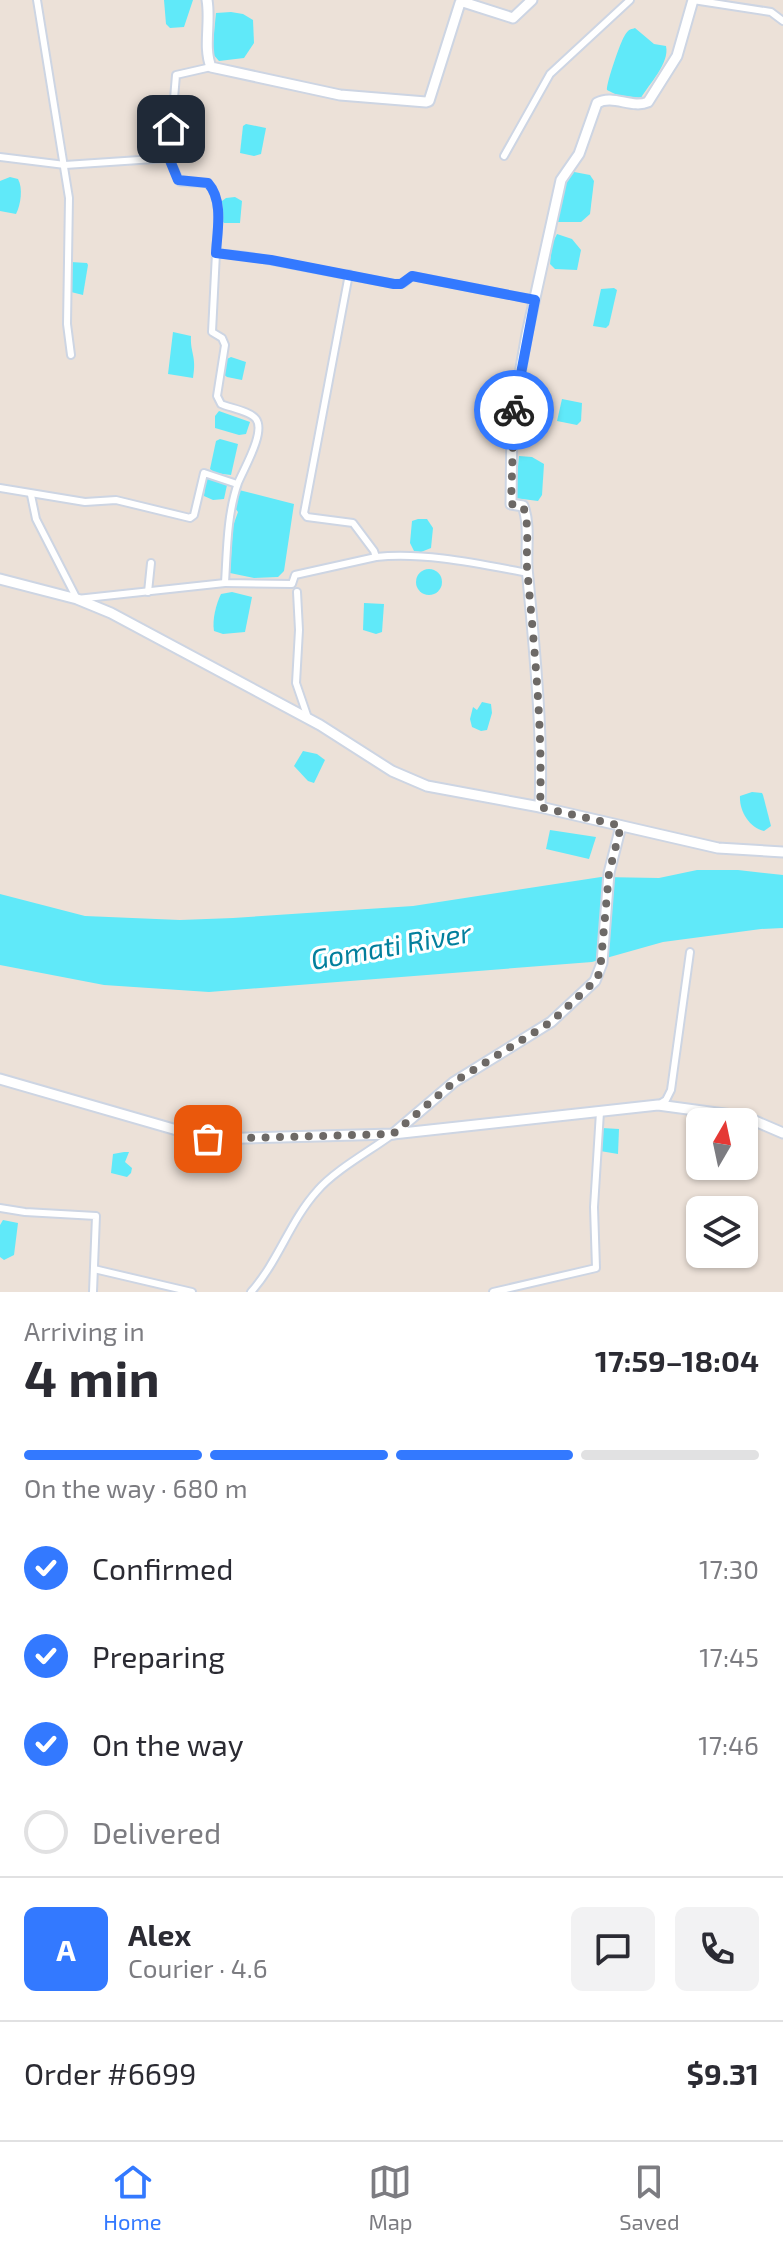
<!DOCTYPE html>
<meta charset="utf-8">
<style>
:root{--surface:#fff;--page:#f2f2f3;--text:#2b2b33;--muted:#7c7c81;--line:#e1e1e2;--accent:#3379ff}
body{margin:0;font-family:"Exo 2",sans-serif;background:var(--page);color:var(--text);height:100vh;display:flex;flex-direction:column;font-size:30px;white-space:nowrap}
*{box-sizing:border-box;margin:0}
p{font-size:26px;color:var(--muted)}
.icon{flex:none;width:44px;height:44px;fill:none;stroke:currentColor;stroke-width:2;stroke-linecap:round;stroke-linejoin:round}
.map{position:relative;height:1292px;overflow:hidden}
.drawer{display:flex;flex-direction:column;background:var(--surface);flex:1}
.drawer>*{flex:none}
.needle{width:52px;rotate:9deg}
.fabs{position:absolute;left:686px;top:1108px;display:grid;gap:16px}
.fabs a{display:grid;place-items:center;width:72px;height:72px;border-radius:12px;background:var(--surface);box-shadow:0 2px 6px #0004;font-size:40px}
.pin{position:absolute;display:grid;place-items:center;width:68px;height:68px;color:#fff;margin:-34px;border-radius:16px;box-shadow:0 4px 12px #0006}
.courier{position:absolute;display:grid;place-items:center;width:80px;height:80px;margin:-40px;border:6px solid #3379ff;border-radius:50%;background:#fff;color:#222;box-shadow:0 2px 10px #0007}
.summary em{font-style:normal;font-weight:700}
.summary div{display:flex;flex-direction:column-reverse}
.summary{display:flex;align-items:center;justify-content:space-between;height:136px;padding:0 24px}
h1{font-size:52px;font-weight:700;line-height:60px}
.bar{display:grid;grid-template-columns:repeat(4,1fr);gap:12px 8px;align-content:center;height:96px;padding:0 24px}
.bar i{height:10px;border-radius:6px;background:var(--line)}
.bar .selected{background:var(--accent)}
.bar p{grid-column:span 4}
.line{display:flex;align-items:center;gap:20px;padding:0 24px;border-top:2px solid var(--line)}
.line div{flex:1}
.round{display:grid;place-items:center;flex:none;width:84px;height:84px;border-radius:12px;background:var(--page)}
ol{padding:0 24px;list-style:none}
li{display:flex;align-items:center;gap:24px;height:88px}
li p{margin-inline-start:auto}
li .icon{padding:8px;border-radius:50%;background:var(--accent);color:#fff;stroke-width:4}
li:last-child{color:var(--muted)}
li i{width:44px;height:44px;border:4px solid var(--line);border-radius:50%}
.tabs{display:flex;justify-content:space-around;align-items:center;height:112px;border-top:2px solid var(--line);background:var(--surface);font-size:22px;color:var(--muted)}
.tabs a{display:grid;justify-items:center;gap:4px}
.tabs .selected{color:var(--accent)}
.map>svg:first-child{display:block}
.water{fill:#60e9f9}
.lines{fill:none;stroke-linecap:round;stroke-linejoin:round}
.street-casing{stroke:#cdd5e3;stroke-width:10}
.secondary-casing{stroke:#cdd5e3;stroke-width:13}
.street{stroke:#fff;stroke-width:6}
.secondary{stroke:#fff;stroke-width:9}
.done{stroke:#6d6966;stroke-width:8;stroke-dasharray:0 14.4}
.route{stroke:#3379ff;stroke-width:10}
.labels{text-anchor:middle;stroke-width:6;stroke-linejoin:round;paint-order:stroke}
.water-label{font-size:28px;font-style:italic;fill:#027f9d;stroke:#fff}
</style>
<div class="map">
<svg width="783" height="1292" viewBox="0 0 783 1292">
<rect width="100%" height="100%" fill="#ece1d8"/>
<!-- water -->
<g class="water">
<polygon points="164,0 193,0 184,27 170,28 166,24"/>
<polygon points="231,12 243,14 253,20 254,43 244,58 219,61 212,53 216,13"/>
<path d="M 635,28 L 654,44 L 666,46 C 670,63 649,84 641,98 L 617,95 L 607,90 C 606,84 621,40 625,35 C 629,29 629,30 635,28 Z"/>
<polygon points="246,124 266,128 261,154 254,156 240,153 243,126"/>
<polygon points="569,171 590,175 594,181 590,214 581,222 557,222 554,218"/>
<path d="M 10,177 L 18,179 C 23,188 21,204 16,214 L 0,211 L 0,181 Z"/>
<polygon points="235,197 242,201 240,223 224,223 221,219 222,201 226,198"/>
<polygon points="557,234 572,239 581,250 577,270 555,269 550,264 552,244"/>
<polygon points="71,262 87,263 88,265 83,295 71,292"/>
<polygon points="614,288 617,290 609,325 606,328 593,326 601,289"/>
<path d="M 173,332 L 191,336 C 190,353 197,356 193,378 L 168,374 Z"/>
<polygon points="231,357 246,362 242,380 227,377 223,374 225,360"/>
<polygon points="562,399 582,403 581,421 577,425 557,421"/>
<polygon points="219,411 250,422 246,434 239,435 215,428 215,416"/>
<polygon points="220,439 238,444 231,475 215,473 210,469 216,441"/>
<polygon points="519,456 532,457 544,464 542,495 538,501 515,498"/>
<polygon points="206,477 224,482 227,485 224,499 213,500 204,496"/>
<polygon points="239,490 294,504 284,571 278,577 254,578 230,573 233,526 238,512 235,508"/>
<polygon points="418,519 427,519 433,528 431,548 421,552 414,551 410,543 412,521"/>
<circle cx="429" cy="582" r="13"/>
<path d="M 232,592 L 252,597 L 245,632 L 223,634 L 214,631 C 212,620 216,604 221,594 Z"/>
<polygon points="364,603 384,604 382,632 376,634 363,630"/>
<polygon points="482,702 491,704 492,713 487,730 481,731 472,727 470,719 473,707 477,710"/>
<polygon points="303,751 317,754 325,760 314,783 308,781 294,766"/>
<path d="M 752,792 L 762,793 L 763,795 L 771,826 L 764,831 C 749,828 739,810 740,796 Z"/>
<polygon points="550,830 596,837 589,859 546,849"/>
<polygon points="697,870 738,870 783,875 783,928 761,929 663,942 592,962 209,992 104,985 0,965 0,894 85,916 180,920 233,918 413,906 601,877 659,878"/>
<polygon points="602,1128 619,1129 618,1154 600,1151"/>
<polygon points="124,1152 129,1152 125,1162 132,1168 131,1173 127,1177 111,1173 113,1154"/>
<polygon points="3,1220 18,1223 14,1255 4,1260 0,1257 0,1225"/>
</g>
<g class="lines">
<defs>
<g id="street">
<polyline points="37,0 69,198 67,324 71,355"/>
<polyline points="693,0 771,12 783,21"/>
<polyline points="504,156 550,74 630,0"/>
<polyline points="0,157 65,165 169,158 176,75 211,67"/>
<path d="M 169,158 L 180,182 L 208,183 C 224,200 217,232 216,253"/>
<path d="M 349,274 L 304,513 L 307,517 L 353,523 L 374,551 L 376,557 C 426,552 479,564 528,573"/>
<polyline points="0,488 85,502 116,500 190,518 194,515 204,473 237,484"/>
<polyline points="31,495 36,519 77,599 225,583"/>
<path d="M 376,557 L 295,575 L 292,584 L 225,583 C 227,551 227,514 238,483 C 243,470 266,432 256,419 C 250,411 230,408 221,404 L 217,396 L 225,345 L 222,338 L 212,332 L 216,253 L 246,256 L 394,284 L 404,283 L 412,276 L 535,300"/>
<polyline points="148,592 151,563"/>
<polyline points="297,592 299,630 296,683 308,718"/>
<polyline points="658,1105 666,1100 671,1090 690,952"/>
<polyline points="0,1208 25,1212 96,1216 93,1292"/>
<polyline points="94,1269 192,1292"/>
<path d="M 251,1292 C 278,1262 290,1221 317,1191 C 335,1170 370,1151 393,1134"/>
<polyline points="493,1292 596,1268 594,1207 600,1112"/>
</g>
<g id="secondary">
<path d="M 207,0 C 211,22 203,47 211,67 L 340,95 L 426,102 L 429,101 L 460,3 L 463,2 L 513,18 L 532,0"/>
<polyline points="0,579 77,599 111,613 320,725 392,771 427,786 540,807 718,848 783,852"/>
<path d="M 540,807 C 543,727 534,646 527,567 C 526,548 530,524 523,506 L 511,504 L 512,419 L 527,334 L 561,180 L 579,154 L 597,103 C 613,94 632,109 648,102 L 677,56 L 693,0"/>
<polyline points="0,1079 208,1139 393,1134 658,1105 732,1115 755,1121 783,1133"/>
<polyline points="393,1134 454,1082 551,1022 595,981 602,963 609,873 621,826"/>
</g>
</defs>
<!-- street casing -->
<use href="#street" class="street-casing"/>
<!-- secondary casing -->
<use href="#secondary" class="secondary-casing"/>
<!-- street -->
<use href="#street" class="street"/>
<!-- secondary -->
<use href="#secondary" class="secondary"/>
</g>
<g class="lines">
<!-- done -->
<path class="done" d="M 208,1139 L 393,1134 L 454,1082 L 551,1022 L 595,981 L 600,972 L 609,873 L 621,826 L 540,807 C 543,727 534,647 527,567 C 526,548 530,525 523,506 L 511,504 L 514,410"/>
<!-- route -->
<path class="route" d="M 171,129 L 169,158 L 178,180 L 208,183 C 224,201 217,232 216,253 L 271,260 L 394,284 L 401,284 L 412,276 L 535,300 L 514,410"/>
</g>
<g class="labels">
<!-- water labels -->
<g class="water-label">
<text transform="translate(391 946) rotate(-10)" y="10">Gomati River</text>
</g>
</g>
</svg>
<div class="fabs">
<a><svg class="needle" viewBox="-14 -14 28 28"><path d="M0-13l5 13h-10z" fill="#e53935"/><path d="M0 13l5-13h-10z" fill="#7c7c81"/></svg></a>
<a><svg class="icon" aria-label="layers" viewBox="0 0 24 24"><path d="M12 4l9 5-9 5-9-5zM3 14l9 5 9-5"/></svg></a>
</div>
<div class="pin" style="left:208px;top:1139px;background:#ea580c"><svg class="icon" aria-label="bag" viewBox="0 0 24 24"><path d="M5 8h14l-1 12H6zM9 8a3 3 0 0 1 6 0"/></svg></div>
<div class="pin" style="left:171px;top:129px;background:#1f2937"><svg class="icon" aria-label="home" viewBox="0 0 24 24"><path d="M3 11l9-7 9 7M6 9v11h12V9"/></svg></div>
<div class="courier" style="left:514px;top:410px"><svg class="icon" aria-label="bike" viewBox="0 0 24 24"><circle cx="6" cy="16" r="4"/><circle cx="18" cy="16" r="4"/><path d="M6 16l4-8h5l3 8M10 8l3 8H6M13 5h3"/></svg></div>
</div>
<section class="drawer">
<div class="summary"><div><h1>4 min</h1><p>Arriving in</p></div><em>17:59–18:04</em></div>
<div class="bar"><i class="selected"></i><i class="selected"></i><i class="selected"></i><i></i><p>On the way · 680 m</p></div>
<ol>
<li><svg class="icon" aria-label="check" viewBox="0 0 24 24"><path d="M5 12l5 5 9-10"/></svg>Confirmed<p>17:30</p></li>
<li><svg class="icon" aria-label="check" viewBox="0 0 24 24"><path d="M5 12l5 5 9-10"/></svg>Preparing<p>17:45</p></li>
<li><svg class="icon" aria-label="check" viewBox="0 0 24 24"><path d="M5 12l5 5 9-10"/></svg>On the way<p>17:46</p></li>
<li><i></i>Delivered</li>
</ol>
<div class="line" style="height:144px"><b class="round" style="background:var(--accent);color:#fff">A</b><div><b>Alex</b><p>Courier · 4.6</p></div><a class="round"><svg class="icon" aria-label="chat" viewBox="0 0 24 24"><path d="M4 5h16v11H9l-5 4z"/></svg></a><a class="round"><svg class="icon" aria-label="phone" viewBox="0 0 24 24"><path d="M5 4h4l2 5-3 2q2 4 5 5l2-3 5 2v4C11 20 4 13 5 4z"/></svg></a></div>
<div class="line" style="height:104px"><div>Order #6699</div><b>$9.31</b></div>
</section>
<nav class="tabs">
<a class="selected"><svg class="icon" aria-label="home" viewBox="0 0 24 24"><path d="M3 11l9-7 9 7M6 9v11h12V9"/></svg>Home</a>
<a><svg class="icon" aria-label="map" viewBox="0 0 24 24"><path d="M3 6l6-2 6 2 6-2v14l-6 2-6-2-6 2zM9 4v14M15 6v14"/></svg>Map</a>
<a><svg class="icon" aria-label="saved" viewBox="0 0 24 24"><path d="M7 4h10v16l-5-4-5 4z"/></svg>Saved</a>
</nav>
